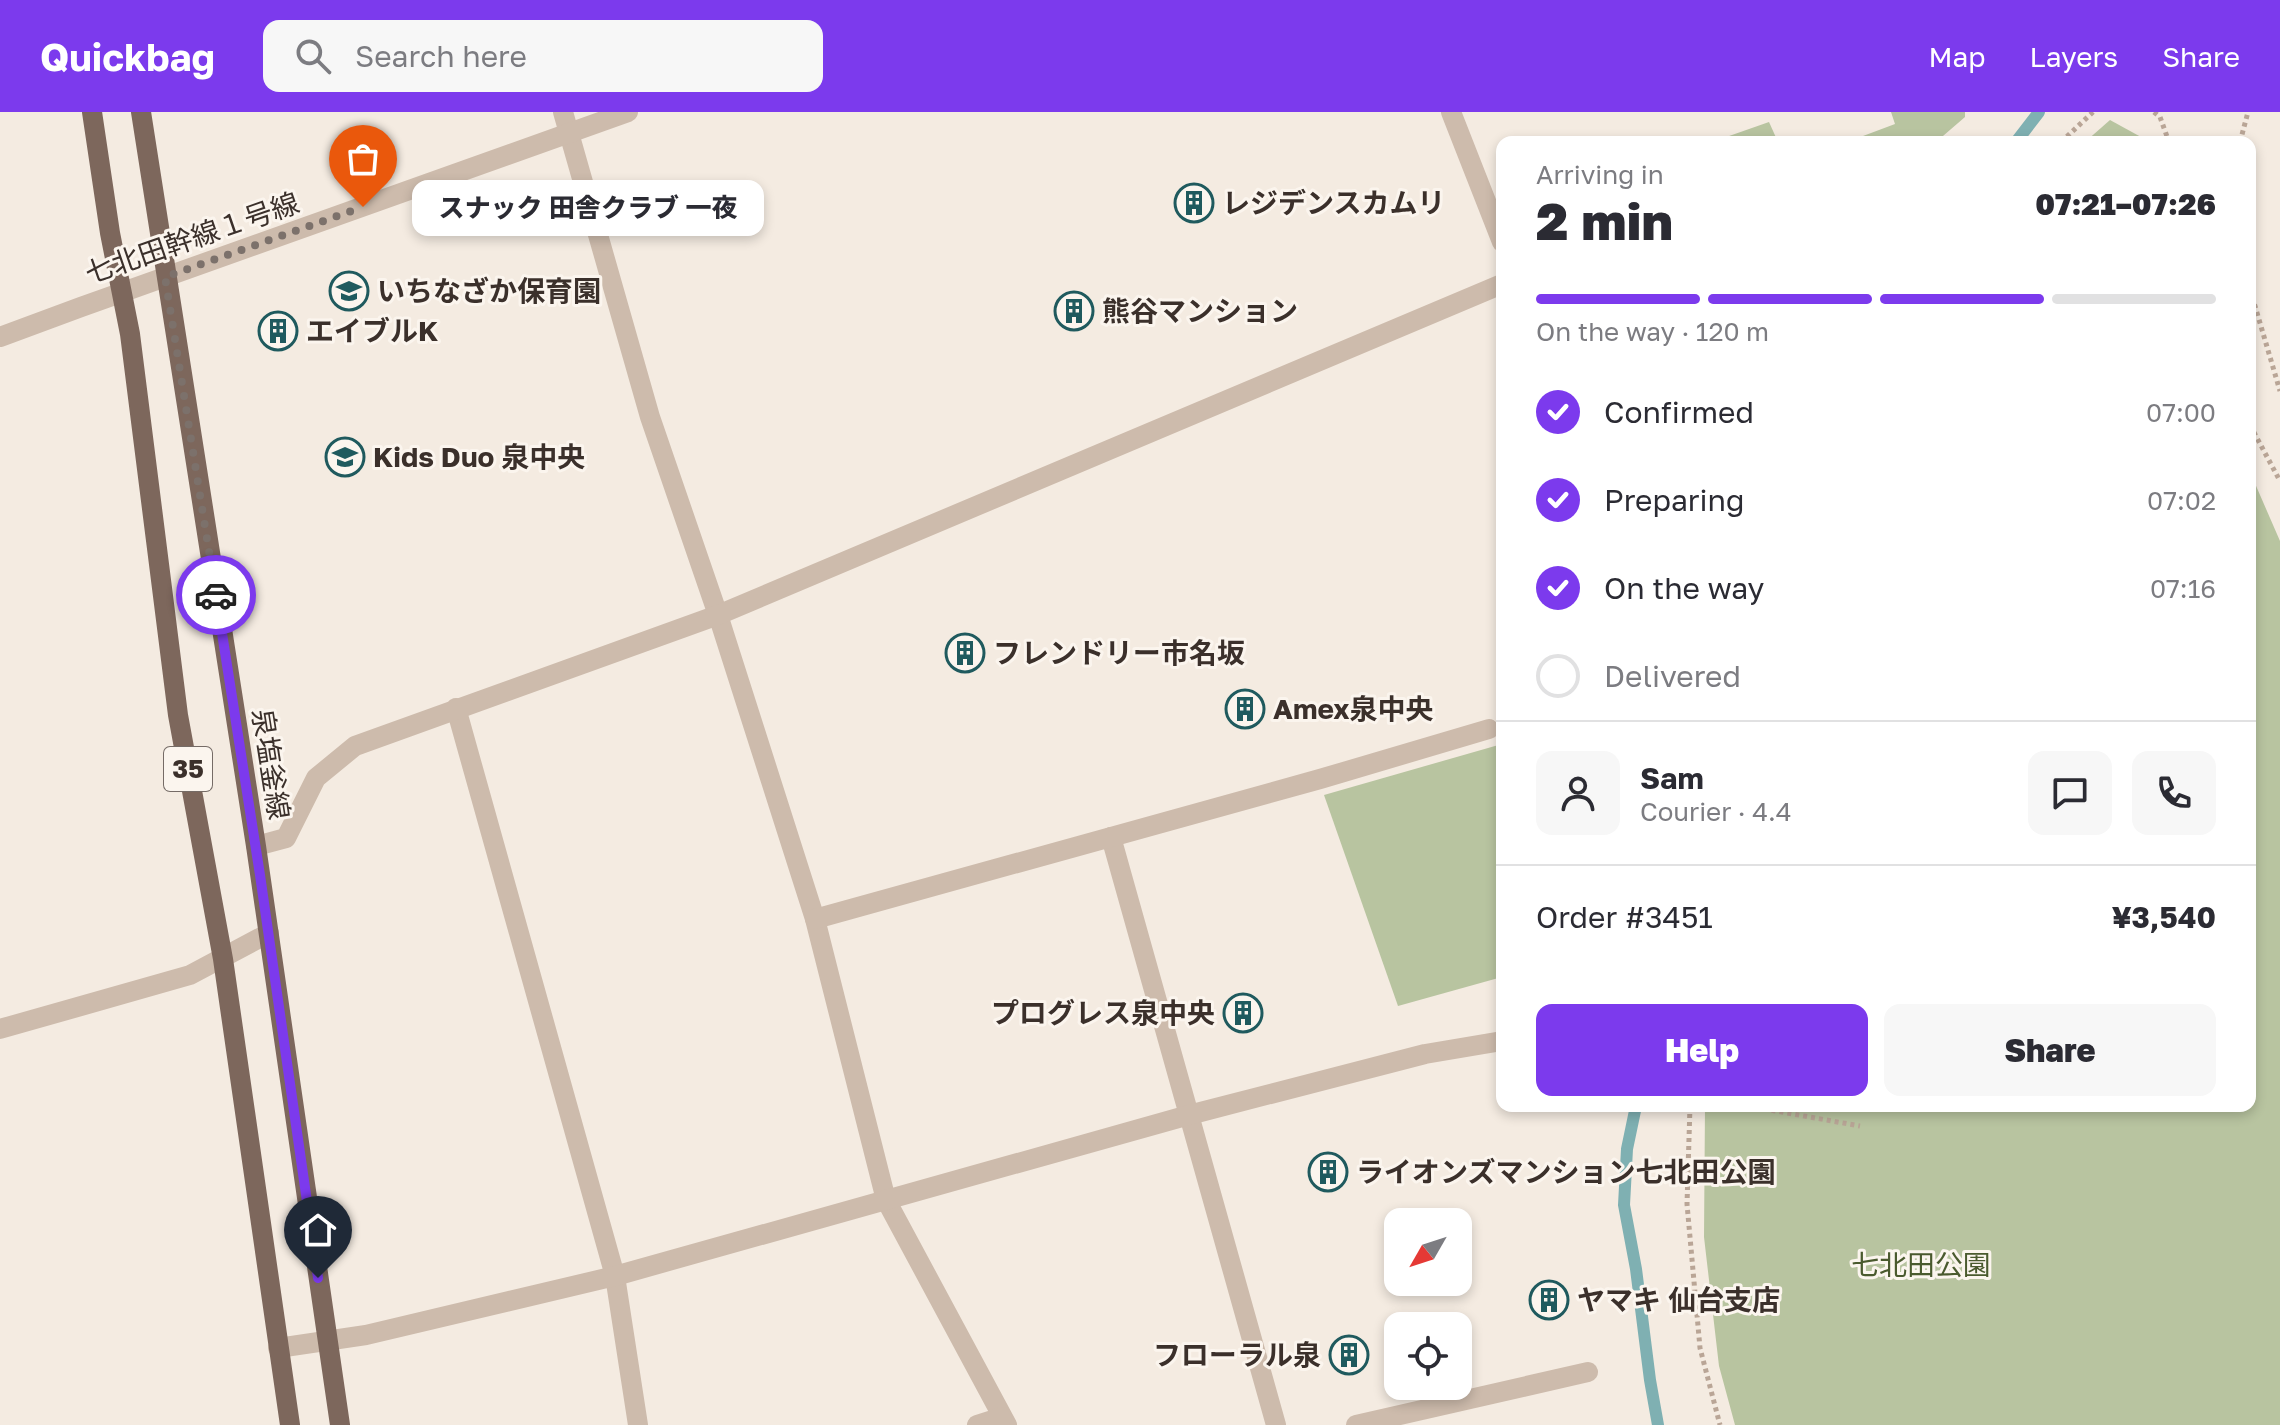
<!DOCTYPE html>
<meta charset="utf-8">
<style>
:root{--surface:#fff;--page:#f7f7f7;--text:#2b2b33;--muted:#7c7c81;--line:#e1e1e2;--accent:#7c3aed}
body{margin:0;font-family:"Golos Text","Noto Sans JP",sans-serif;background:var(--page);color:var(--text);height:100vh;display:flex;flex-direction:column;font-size:30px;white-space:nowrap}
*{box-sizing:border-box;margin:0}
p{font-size:26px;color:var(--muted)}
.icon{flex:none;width:44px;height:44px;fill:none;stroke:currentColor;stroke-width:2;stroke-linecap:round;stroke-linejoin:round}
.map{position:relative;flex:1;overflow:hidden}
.drawer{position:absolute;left:1496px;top:24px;width:760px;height:976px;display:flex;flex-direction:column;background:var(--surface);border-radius:16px;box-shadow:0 4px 12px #0003}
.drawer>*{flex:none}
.needle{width:52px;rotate:231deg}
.tools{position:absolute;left:1384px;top:1096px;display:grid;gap:16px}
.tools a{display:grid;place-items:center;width:88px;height:88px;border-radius:16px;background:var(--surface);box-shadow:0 4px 12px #0003;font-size:40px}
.pin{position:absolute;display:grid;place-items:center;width:68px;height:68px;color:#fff;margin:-82px -34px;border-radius:50% 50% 50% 0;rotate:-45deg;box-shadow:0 0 8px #0007}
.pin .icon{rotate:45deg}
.courier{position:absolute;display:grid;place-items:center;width:80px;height:80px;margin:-40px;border:6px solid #7c3aed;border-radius:50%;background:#fff;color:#222;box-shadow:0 2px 10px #0007}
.bubble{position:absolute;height:56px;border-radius:16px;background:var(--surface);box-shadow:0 4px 12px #0003;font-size:26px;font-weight:800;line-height:56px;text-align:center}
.headline em{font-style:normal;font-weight:800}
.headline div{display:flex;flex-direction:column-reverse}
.headline{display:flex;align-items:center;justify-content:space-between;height:136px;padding:0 40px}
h1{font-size:52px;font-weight:800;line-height:60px}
.bar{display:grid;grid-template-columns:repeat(4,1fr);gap:12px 8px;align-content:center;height:96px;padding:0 40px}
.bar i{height:10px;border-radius:6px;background:var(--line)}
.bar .selected{background:var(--accent)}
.bar p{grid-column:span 4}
.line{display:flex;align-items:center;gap:20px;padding:0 40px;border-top:2px solid var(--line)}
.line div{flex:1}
.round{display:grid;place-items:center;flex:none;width:84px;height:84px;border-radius:16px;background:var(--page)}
ol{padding:0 40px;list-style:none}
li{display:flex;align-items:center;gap:24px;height:88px}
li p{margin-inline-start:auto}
li .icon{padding:8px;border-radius:50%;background:var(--accent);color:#fff;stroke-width:4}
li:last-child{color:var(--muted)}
li i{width:44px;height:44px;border:4px solid var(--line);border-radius:50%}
.action{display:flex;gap:16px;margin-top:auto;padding:16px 40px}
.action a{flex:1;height:92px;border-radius:16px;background:var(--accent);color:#fff;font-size:32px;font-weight:800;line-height:92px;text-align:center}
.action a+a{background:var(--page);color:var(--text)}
header{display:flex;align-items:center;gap:48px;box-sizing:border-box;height:112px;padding:0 40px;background:var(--accent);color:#fff}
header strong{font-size:38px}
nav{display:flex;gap:44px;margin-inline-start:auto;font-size:28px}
.search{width:560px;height:72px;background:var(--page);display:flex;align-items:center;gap:20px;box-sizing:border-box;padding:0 28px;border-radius:16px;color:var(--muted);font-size:30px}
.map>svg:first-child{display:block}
.green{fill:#b8c4a0}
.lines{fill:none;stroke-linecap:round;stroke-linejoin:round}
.stream{stroke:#7fb0b2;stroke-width:12}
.path{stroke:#b9a596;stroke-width:5;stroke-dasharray:4 4;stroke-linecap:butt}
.minor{stroke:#cdbbac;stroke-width:20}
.major{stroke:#7d675c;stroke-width:20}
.done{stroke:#7c716b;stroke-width:8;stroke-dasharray:0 14.4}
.route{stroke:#7c3aed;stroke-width:10}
.labels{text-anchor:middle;stroke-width:6;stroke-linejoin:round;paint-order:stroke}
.shield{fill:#fbf5ee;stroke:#756b66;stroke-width:2}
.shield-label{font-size:26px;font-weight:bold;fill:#3b302b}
.poi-label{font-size:28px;font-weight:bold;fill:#3b302b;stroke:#fbf5ee;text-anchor:start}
.street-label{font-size:28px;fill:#3b302b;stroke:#fbf5ee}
.park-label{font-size:28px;fill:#4a5a2e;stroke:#fbf5ee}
</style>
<header>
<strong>Quickbag</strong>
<div class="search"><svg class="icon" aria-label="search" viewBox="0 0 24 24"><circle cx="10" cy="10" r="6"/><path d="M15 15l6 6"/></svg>Search here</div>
<nav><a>Map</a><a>Layers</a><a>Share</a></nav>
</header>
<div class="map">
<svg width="2280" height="1313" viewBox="0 0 2280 1313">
<rect width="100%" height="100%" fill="#f4ebe1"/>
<!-- green -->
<g class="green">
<polygon points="1891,0 1965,0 1965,5 1936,30 1847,30 1895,12"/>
<polygon points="2110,8 2141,25 2142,30 2085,30"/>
<polygon points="1769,10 1778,30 1712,30"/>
<polygon points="2250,360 2280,429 2280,1313 1735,1313 1719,1254 1704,1125 1705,994 2250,994"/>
<polygon points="1502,632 1502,865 1398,894 1324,683"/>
</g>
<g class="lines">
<!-- stream -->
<g class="stream">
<polyline points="2016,30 2039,0"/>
<polyline points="1636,994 1627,1037 1624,1093 1636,1157 1650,1268 1658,1313"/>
</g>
<!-- path -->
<g class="path">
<polyline points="2154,0 2160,5 2169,30"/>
<polyline points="2061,30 2093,0"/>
<polyline points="2240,30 2248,0"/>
<polyline points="2250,177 2280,279"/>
<polyline points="2250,313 2280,369"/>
<polyline points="1690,994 1687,1092 1700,1236 1720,1313"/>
<polyline points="1748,994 1860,1014"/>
</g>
<!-- minor -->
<g class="minor">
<polyline points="563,0 650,305 718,503 815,807 886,1088 1007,1313"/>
<polyline points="1451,0 1502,130"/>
<polyline points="0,225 81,195 628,0"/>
<polyline points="456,596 615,1164 638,1313"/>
<polyline points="1111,725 1276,1313"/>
<polyline points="256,734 286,726 316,666 355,634 718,503 1502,172"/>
<polyline points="815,807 1320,667 1489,617"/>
<polyline points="0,917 190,863 269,821"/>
<polyline points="278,1236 366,1223 615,1164 1189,1003 1425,942 1502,929"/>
<polyline points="977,1313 1002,1305"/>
<polyline points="1356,1313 1588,1260"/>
</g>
<!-- major -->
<g class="major">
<polyline points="92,0 110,121 130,222 178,603 223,847 290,1313"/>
<polyline points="141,0 256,734 340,1313"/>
</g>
</g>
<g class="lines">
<!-- done -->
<polyline class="done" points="216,483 165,165 363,95"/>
<!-- route -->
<polyline class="route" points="216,483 260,763 318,1166"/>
</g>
<!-- icons -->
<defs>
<symbol id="building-ring" viewBox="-11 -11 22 22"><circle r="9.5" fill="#fbf5ee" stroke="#1f5a5e" stroke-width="1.5"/><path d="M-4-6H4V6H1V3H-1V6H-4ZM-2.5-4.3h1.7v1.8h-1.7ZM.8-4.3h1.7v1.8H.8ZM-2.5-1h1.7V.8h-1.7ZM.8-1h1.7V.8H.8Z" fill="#1f5a5e"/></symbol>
<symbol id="school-ring" viewBox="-11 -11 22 22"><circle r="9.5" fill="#fbf5ee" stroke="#1f5a5e" stroke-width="1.5"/><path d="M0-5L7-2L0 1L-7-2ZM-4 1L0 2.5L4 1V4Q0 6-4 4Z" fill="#1f5a5e"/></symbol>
</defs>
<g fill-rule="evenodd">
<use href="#building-ring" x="1172" y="69" width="44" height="44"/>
<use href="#school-ring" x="327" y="157" width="44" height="44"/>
<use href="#building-ring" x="1052" y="177" width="44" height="44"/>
<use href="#building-ring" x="256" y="197" width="44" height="44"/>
<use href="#school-ring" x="323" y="323" width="44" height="44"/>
<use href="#building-ring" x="943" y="519" width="44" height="44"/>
<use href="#building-ring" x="1223" y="575" width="44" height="44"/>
<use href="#building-ring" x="1221" y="879" width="44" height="44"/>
<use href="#building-ring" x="1306" y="1038" width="44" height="44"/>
<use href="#building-ring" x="1527" y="1166" width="44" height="44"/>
<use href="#building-ring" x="1327" y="1221" width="44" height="44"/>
</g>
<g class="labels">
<!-- shield labels -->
<rect class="shield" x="164" y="635" width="48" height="44" rx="6"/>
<g class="shield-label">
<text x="188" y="666">35</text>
</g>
<!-- poi labels -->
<g class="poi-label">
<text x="1222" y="101">レジデンスカムリ</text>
<text x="377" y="189">いちなざか保育園</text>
<text x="1102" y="209">熊谷マンション</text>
<text x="306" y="229">エイブルK</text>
<text x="373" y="355">Kids Duo 泉中央</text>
<text x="993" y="551">フレンドリー市名坂</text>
<text x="1273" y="607">Amex泉中央</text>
<text x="1215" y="911" text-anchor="end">プログレス泉中央</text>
<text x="1356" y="1070">ライオンズマンション七北田公園</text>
<text x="1577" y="1198">ヤマキ 仙台支店</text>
<text x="1321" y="1253" text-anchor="end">フローラル泉</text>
</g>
<!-- street labels -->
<g class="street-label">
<text transform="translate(192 126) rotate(-19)" y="10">七北田幹線１号線</text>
<text transform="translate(271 652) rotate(81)" y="10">泉塩釜線</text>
</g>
<!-- park labels -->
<g class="park-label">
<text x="1921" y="1163">七北田公園</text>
</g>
</g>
</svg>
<div class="tools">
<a><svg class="needle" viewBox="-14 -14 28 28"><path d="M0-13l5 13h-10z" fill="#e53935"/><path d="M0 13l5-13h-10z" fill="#7c7c81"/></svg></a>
<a><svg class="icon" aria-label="locate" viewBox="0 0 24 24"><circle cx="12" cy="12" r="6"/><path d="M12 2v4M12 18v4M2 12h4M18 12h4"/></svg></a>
</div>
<div class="pin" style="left:363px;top:95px;background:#ea580c"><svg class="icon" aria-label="bag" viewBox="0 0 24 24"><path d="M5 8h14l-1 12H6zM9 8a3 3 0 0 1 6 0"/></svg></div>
<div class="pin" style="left:318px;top:1166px;background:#1f2937"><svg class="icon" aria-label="home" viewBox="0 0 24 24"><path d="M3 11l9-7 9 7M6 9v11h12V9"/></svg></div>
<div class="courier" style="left:216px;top:483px"><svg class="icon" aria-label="car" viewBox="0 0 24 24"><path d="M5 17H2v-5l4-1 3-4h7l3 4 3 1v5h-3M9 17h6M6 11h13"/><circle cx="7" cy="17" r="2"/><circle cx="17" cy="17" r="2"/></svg></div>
<div class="bubble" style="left:412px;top:68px;width:352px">スナック 田舎クラブ 一夜</div>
<section class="drawer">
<div class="headline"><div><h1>2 min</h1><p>Arriving in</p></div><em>07:21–07:26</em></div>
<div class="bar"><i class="selected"></i><i class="selected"></i><i class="selected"></i><i></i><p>On the way · 120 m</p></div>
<ol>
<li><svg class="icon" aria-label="check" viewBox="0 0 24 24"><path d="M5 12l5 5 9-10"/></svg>Confirmed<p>07:00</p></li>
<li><svg class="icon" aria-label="check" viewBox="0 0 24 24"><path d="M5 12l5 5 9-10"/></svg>Preparing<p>07:02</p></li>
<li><svg class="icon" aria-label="check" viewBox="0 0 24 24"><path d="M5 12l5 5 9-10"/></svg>On the way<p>07:16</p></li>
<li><i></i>Delivered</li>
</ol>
<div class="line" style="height:144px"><a class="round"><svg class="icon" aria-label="person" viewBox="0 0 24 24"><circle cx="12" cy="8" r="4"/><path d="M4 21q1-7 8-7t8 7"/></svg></a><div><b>Sam</b><p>Courier · 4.4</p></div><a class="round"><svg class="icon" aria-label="chat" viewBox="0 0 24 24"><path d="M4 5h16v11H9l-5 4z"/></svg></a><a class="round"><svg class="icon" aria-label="phone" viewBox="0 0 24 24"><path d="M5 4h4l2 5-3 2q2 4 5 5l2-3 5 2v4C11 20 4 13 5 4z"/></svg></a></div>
<div class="line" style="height:104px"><div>Order #3451</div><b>¥3,540</b></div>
<div class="action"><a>Help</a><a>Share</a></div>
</section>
</div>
